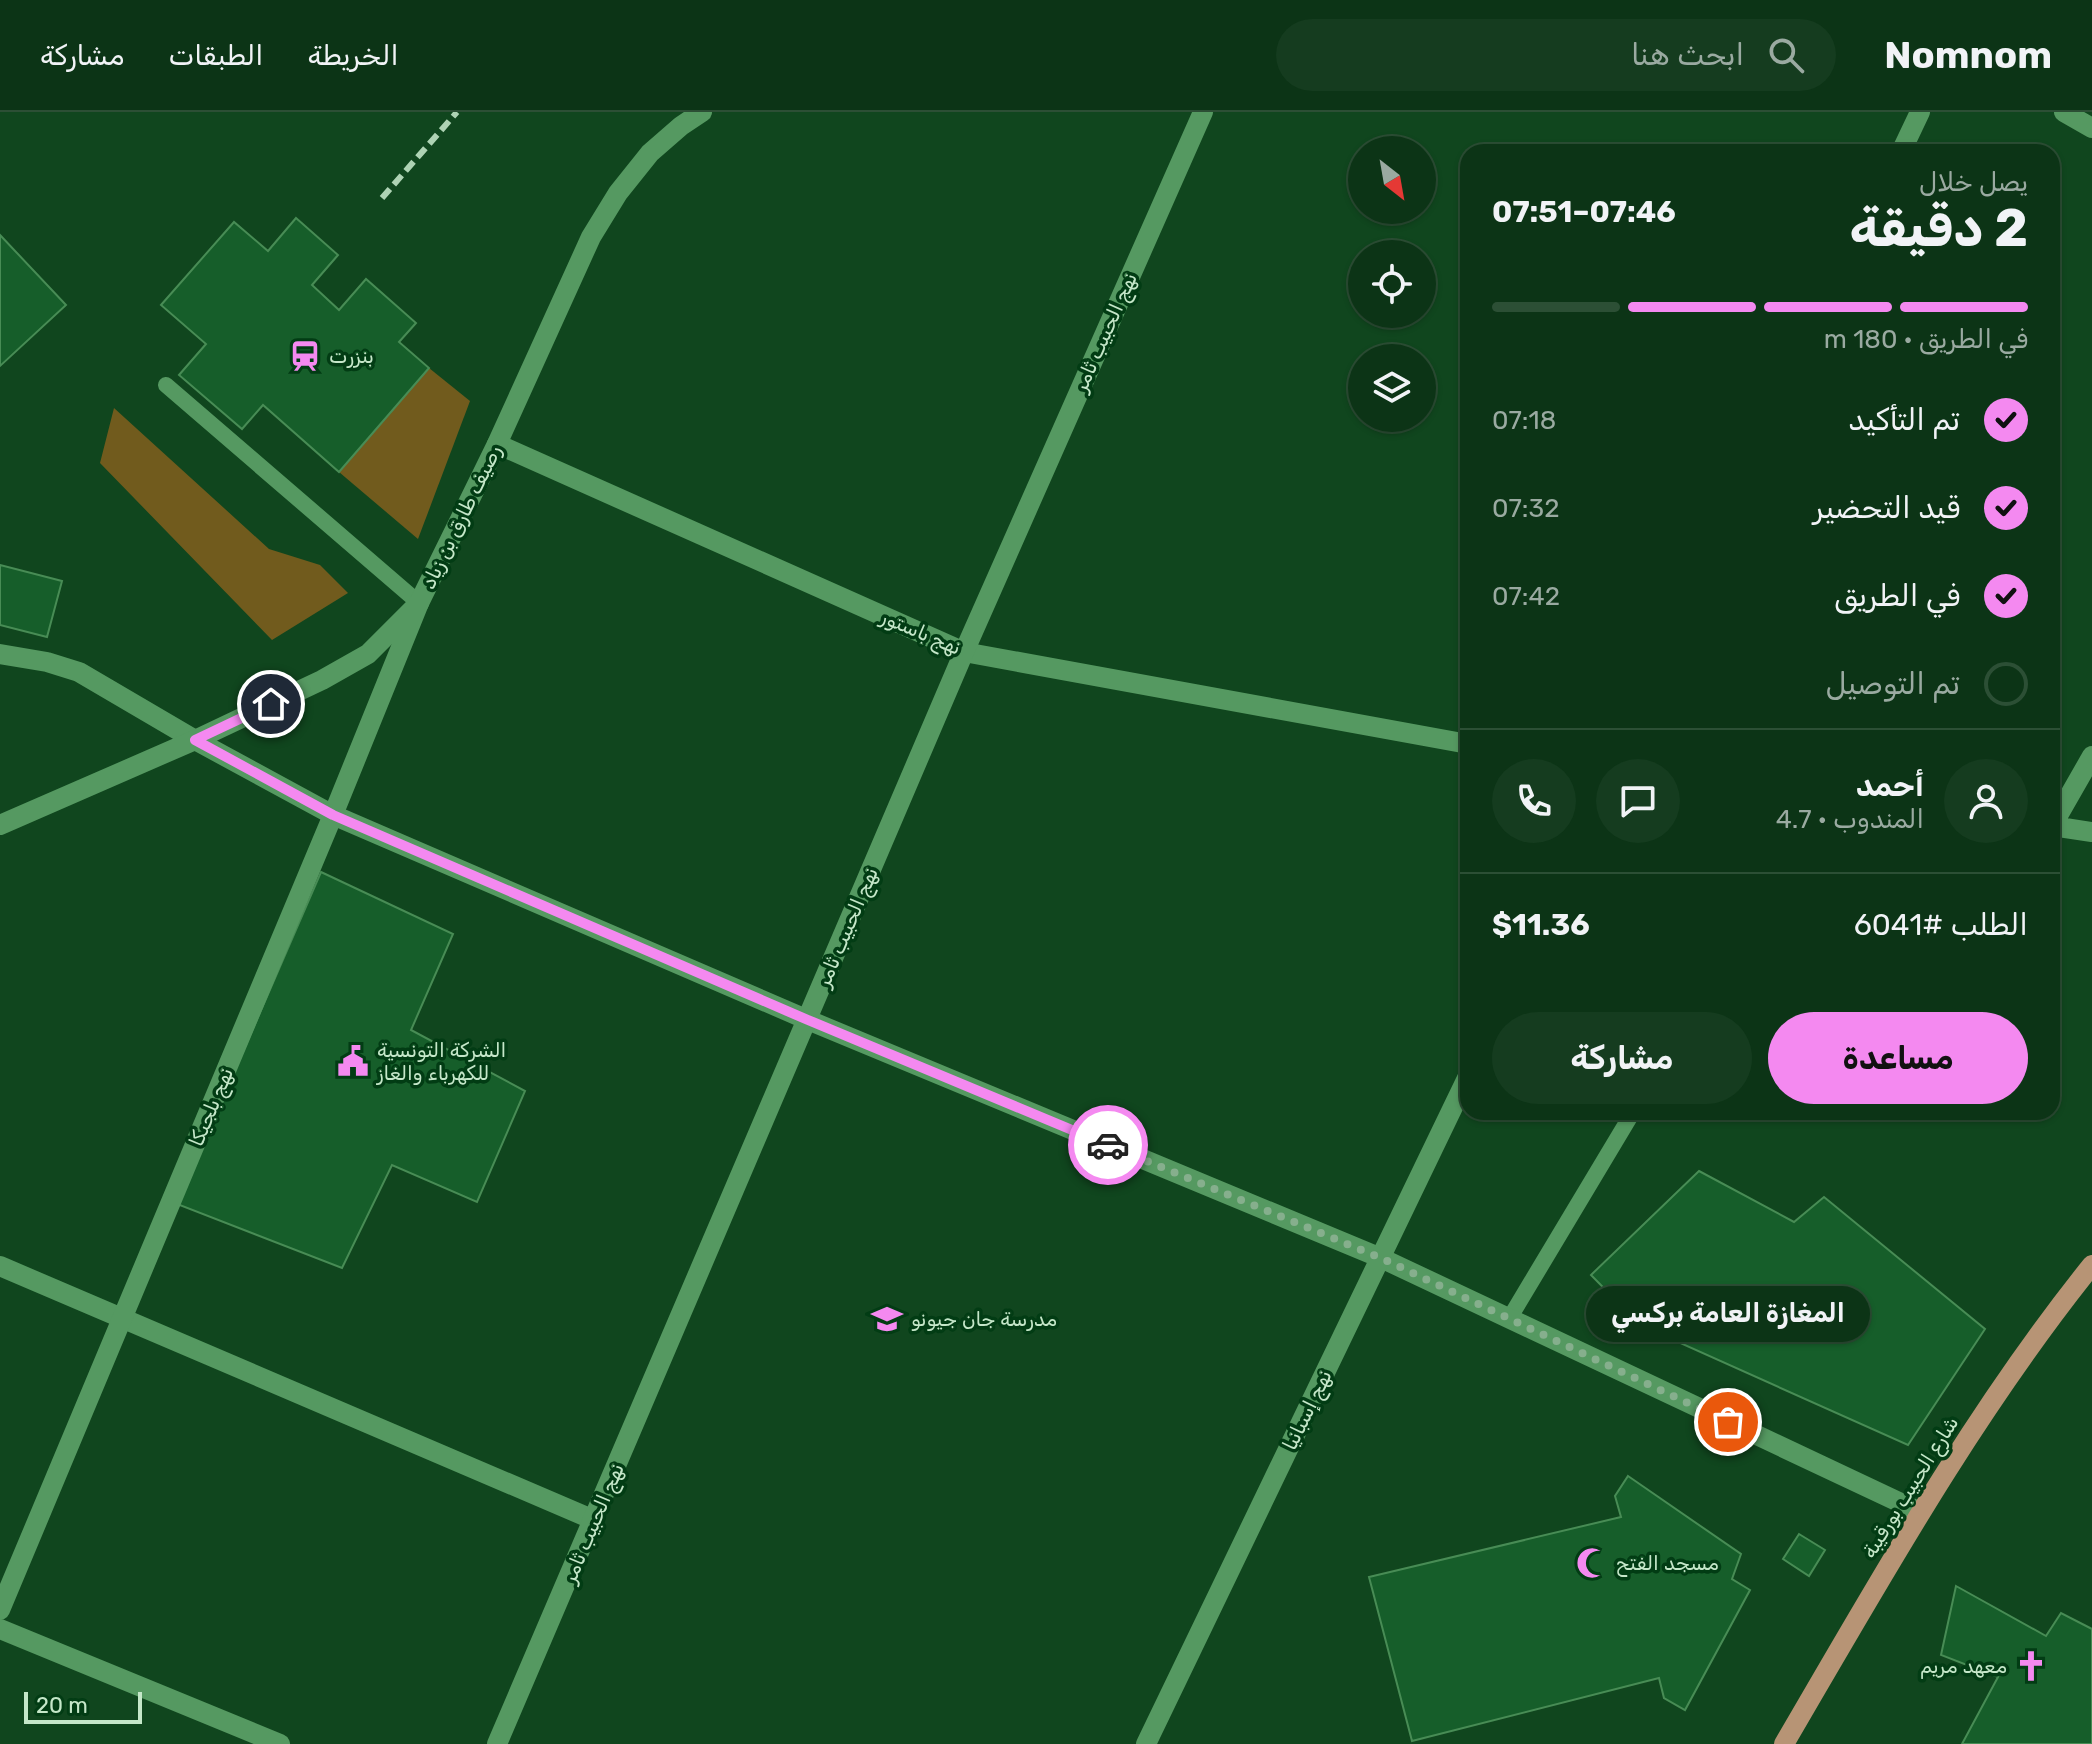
<!DOCTYPE html>
<html lang="ar">
<meta charset="utf-8">
<style>
:root{--surface:#0c3416;--page:#153c1f;--text:#f1f3f6;--muted:#9aaaa1;--line:#2c4f35;--accent:#f489f0}
body{margin:0;font-family:Rubik,"Noto Naskh Arabic",sans-serif;background:var(--page);color:var(--text);direction:rtl;height:100vh;display:flex;flex-direction:column;font-size:30px;white-space:nowrap}
*{box-sizing:border-box;margin:0}
p{font-size:26px;color:var(--muted)}
.icon{flex:none;width:44px;height:44px;fill:none;stroke:currentColor;stroke-width:2;stroke-linecap:round;stroke-linejoin:round}
.map{position:relative;flex:1;overflow:hidden;direction:ltr}
.details{position:absolute;left:1460px;top:32px;width:600px;height:976px;display:flex;flex-direction:column;background:var(--surface);border-radius:24px;box-shadow:0 2px 6px #0004,0 0 0 2px var(--line);direction:rtl}
.details>*{flex:none}
.needle{width:52px;rotate:149deg}
.buttons{position:absolute;left:1348px;top:24px;display:grid;gap:16px}
.buttons a{display:grid;place-items:center;width:88px;height:88px;border-radius:50%;background:var(--surface);box-shadow:0 2px 6px #0004,0 0 0 2px var(--line);font-size:40px}
.scale{position:absolute;left:24px;bottom:20px;width:118px;box-sizing:border-box;padding-left:8px;border:4px solid #c5e7c9;border-top:0;font-size:22px;line-height:28px;white-space:nowrap;color:#c5e7c9;-webkit-text-stroke:6px #023c14;paint-order:stroke}
.pin{position:absolute;display:grid;place-items:center;width:68px;height:68px;color:#fff;margin:-34px;border:4px solid #fff;border-radius:50%;box-shadow:0 2px 8px #0007}
.courier{position:absolute;display:grid;place-items:center;width:80px;height:80px;margin:-40px;border:6px solid #f489f0;border-radius:50%;background:#fff;color:#222;box-shadow:0 2px 10px #0007}
.bubble{position:absolute;height:56px;border-radius:28px;background:var(--surface);box-shadow:0 2px 6px #0004,0 0 0 2px var(--line);font-size:26px;font-weight:700;line-height:56px;text-align:center;direction:rtl}
.head em{font-style:normal;font-weight:700}
.head div{display:flex;flex-direction:column-reverse}
.head{display:flex;align-items:center;justify-content:space-between;height:136px;padding:0 32px}
h1{font-size:52px;font-weight:700;line-height:60px}
.bar{display:grid;grid-template-columns:repeat(4,1fr);gap:12px 8px;align-content:center;height:96px;padding:0 32px}
.bar i{height:10px;border-radius:6px;background:var(--line)}
.bar .current{background:var(--accent)}
.bar p{grid-column:span 4}
.line{display:flex;align-items:center;gap:20px;padding:0 32px;border-top:2px solid var(--line)}
.line div{flex:1}
.round{display:grid;place-items:center;flex:none;width:84px;height:84px;border-radius:42px;background:var(--page)}
ol{padding:0 32px;list-style:none}
li{display:flex;align-items:center;gap:24px;height:88px}
li p{margin-inline-start:auto}
li .icon{padding:8px;border-radius:50%;background:var(--accent);color:#111;stroke-width:4}
li:last-child{color:var(--muted)}
li i{width:44px;height:44px;border:4px solid var(--line);border-radius:50%}
.action{display:flex;gap:16px;margin-top:auto;padding:16px 32px}
.action a{flex:1;height:92px;border-radius:48px;background:var(--accent);color:#111;font-size:32px;font-weight:700;line-height:92px;text-align:center}
.action a+a{background:var(--page);color:var(--text)}
header{display:flex;align-items:center;gap:48px;box-sizing:border-box;height:112px;padding:0 40px;background:var(--surface);border-bottom:2px solid var(--line)}
header strong{font-size:38px}
nav{display:flex;gap:44px;margin-inline-start:auto;font-size:28px}
.search{width:560px;height:72px;background:var(--page);display:flex;align-items:center;gap:20px;box-sizing:border-box;padding:0 28px;border-radius:44px;color:var(--muted);font-size:30px}
.map>svg:first-child{display:block}
.green{fill:#715b1d}
.building{fill:#165e2a;stroke:#488c55;stroke-width:2}
.lines{fill:none;stroke-linecap:round;stroke-linejoin:round}
.lane{stroke:#559961;stroke-width:16}
.street{stroke:#559961;stroke-width:20}
.secondary{stroke:#559961;stroke-width:20}
.primary{stroke:#b79475;stroke-width:20}
.rail{stroke:#aed3b4;stroke-width:6;stroke-dasharray:12 6;stroke-linecap:butt}
.done{stroke:#86af8d;stroke-width:8;stroke-dasharray:0 14.4}
.route{stroke:#f489f0;stroke-width:10}
.labels{text-anchor:middle;stroke-width:7;stroke-linejoin:round;paint-order:stroke}
.street-label{font-size:20px;fill:#c5e7c9;stroke:#023c14}
.poi-label{font-size:20px;fill:#c5e7c9;stroke:#023c14;text-anchor:start}
</style>
<header>
<strong>Nomnom</strong>
<div class="search"><svg class="icon" aria-label="search" viewBox="0 0 24 24"><circle cx="10" cy="10" r="6"/><path d="M15 15l6 6"/></svg>ابحث هنا</div>
<nav><a>الخريطة</a><a>الطبقات</a><a>مشاركة</a></nav>
</header>
<div class="map">
<svg width="2092" height="1632" viewBox="0 0 2092 1632">
<rect width="100%" height="100%" fill="#10461e"/>
<!-- green -->
<g class="green">
<polygon points="429,256 470,289 418,427 339,360"/>
<polygon points="114,296 269,437 320,453 348,481 272,528 100,351"/>
</g>
<!-- building -->
<g class="building">
<polygon points="296,106 338,143 312,173 339,198 366,167 416,211 399,230 429,256 339,360 263,293 242,317 179,263 206,232 161,193 234,110 268,139"/>
<polygon points="0,123 66,193 0,254"/>
<polygon points="0,453 62,469 47,525 0,513"/>
<polygon points="321,760 453,822 411,918 525,979 477,1090 392,1053 342,1156 177,1092"/>
<polygon points="1699,1059 1794,1110 1824,1085 1985,1217 1908,1333 1640,1213 1591,1163"/>
<polygon points="1628,1364 1741,1442 1732,1467 1750,1478 1685,1598 1664,1586 1659,1566 1412,1629 1369,1465 1621,1405 1615,1384"/>
<polygon points="1799,1422 1825,1438 1809,1464 1783,1447"/>
<polygon points="1956,1474 2046,1524 2061,1501 2092,1517 2092,1632 1962,1632 1998,1565 1941,1543"/>
</g>
<g class="lines">
<!-- lane -->
<g class="lane">
<polyline points="166,273 419,491"/>
<polyline points="1509,1207 1633,1000"/>
</g>
<!-- street -->
<g class="street">
<polyline points="2064,0 2092,16"/>
<polyline points="1901,40 1920,0"/>
<polyline points="497,332 964,540 1468,632"/>
<polyline points="0,542 47,550 79,560 195,628 333,703 808,908 1381,1146 1920,1400"/>
<polyline points="2092,644 2052,714 2092,720"/>
<polyline points="0,1154 594,1408"/>
<polyline points="0,1498 333,703 419,491"/>
<polyline points="0,1517 280,1632"/>
<polyline points="497,1632 964,540 1203,0"/>
<polyline points="1146,1632 1468,964"/>
</g>
<!-- secondary -->
<polyline class="secondary" points="0,713 195,628 322,568 368,542 419,491 497,332 591,125 618,81 650,41 681,14 702,0"/>
<!-- primary -->
<path class="primary" d="M 1784,1632 C 1880,1468 1973,1301 2092,1153"/>
<!-- rail -->
<polyline class="rail" points="382,86 457,0"/>
</g>
<g class="lines">
<!-- done -->
<polyline class="done" points="1108,1033 1381,1146 1728,1310"/>
<!-- route -->
<polyline class="route" points="271,592 195,628 333,703 808,908 1108,1033"/>
</g>
<!-- icons -->
<defs>
<symbol id="station-bare" viewBox="-9 -9 18 18"><path d="M-3-6H3Q5-6 5-4V2Q5 4 3 4L4.5 6H3L1.5 4h-3L-3 6H-4.5L-3 4Q-5 4-5 2V-4Q-5-6-3-6ZM-3.5-4v3h7v-3ZM-3.5 1v1.5H-2V1ZM2 1v1.5H3.5V1Z" fill="#f489f0" stroke="#023c14" stroke-width="2.5" paint-order="stroke"/></symbol>
<symbol id="civic-bare" viewBox="-9 -9 18 18"><path d="M-.6-6.5H3V-4.5H.6V-3L4-1V1h2V6H-6V1h2V-1L-.6-3ZM-1.2 2.5V6h2.4V2.5Z" fill="#f489f0" stroke="#023c14" stroke-width="2.5" paint-order="stroke"/></symbol>
<symbol id="school-bare" viewBox="-9 -9 18 18"><path d="M0-5L7-2L0 1L-7-2ZM-4 1L0 2.5L4 1V4Q0 6-4 4Z" fill="#f489f0" stroke="#023c14" stroke-width="2.5" paint-order="stroke"/></symbol>
<symbol id="mosque-bare" viewBox="-9 -9 18 18"><path d="M3.5-4.9A6 6 0 1 0 3.5 4.9A5 5 0 1 1 3.5-4.9Z" fill="#f489f0" stroke="#023c14" stroke-width="2.5" paint-order="stroke"/></symbol>
<symbol id="church-bare" viewBox="-9 -9 18 18"><path d="M-1.2-6h2.4v3.5h3.3v2.4h-3.3V6h-2.4V-.1h-3.3v-2.4h3.3Z" fill="#f489f0" stroke="#023c14" stroke-width="2.5" paint-order="stroke"/></symbol>
</defs>
<g fill-rule="evenodd">
<use href="#station-bare" x="283" y="222" width="44" height="44"/>
<use href="#civic-bare" x="331" y="927" width="44" height="44"/>
<use href="#school-bare" x="865" y="1185" width="44" height="44"/>
<use href="#mosque-bare" x="1570" y="1429" width="44" height="44"/>
<use href="#church-bare" x="2009" y="1532" width="44" height="44"/>
</g>
<g class="labels">
<!-- street labels -->
<g class="street-label">
<text transform="translate(1105 220) rotate(-66)" y="7">نهج الحبيب ثامر</text>
<text transform="translate(461 405) rotate(-64)" y="7">رصيف طارق بن زياد</text>
<text transform="translate(921 520) rotate(23)" y="7">نهج باستور</text>
<text transform="translate(847 815) rotate(-67)" y="7">نهج الحبيب ثامر</text>
<text transform="translate(211 995) rotate(-67)" y="7">نهج بلجيكا</text>
<text transform="translate(1307 1298) rotate(-64)" y="7">نهج إسبانيا</text>
<text transform="translate(1910 1375) rotate(-58)" y="7">شارع الحبيب بورقيبة</text>
<text transform="translate(593 1411) rotate(-67)" y="7">نهج الحبيب ثامر</text>
</g>
<!-- poi labels -->
<g class="poi-label">
<text x="329" y="251">بنزرت</text>
<text x="377" y="945">الشركة التونسية<tspan x="377" dy="23">للكهرباء والغاز</tspan></text>
<text x="911" y="1214">مدرسة جان جيونو</text>
<text x="1616" y="1458">مسجد الفتح</text>
<text x="2007" y="1561" text-anchor="end">معهد مريم</text>
</g>
</g>
</svg>
<div class="buttons">
<a><svg class="needle" viewBox="-14 -14 28 28"><path d="M0-13l5 13h-10z" fill="#e53935"/><path d="M0 13l5-13h-10z" fill="#9aaaa1"/></svg></a>
<a><svg class="icon" aria-label="locate" viewBox="0 0 24 24"><circle cx="12" cy="12" r="6"/><path d="M12 2v4M12 18v4M2 12h4M18 12h4"/></svg></a>
<a><svg class="icon" aria-label="layers" viewBox="0 0 24 24"><path d="M12 4l9 5-9 5-9-5zM3 14l9 5 9-5"/></svg></a>
</div>
<div class="scale">20 m</div>
<div class="pin" style="left:1728px;top:1310px;background:#ea580c"><svg class="icon" aria-label="bag" viewBox="0 0 24 24"><path d="M5 8h14l-1 12H6zM9 8a3 3 0 0 1 6 0"/></svg></div>
<div class="pin" style="left:271px;top:592px;background:#1f2937"><svg class="icon" aria-label="home" viewBox="0 0 24 24"><path d="M3 11l9-7 9 7M6 9v11h12V9"/></svg></div>
<div class="courier" style="left:1108px;top:1033px"><svg class="icon" aria-label="car" viewBox="0 0 24 24"><path d="M5 17H2v-5l4-1 3-4h7l3 4 3 1v5h-3M9 17h6M6 11h13"/><circle cx="7" cy="17" r="2"/><circle cx="17" cy="17" r="2"/></svg></div>
<div class="bubble" style="left:1586px;top:1174px;width:284px">المغازة العامة بركسي</div>
<section class="details">
<div class="head"><div><h1>2 دقيقة</h1><p>يصل خلال</p></div><em>07:46–07:51</em></div>
<div class="bar"><i class="current"></i><i class="current"></i><i class="current"></i><i></i><p>في الطريق · 180 m</p></div>
<ol>
<li><svg class="icon" aria-label="check" viewBox="0 0 24 24"><path d="M5 12l5 5 9-10"/></svg>تم التأكيد<p>07:18</p></li>
<li><svg class="icon" aria-label="check" viewBox="0 0 24 24"><path d="M5 12l5 5 9-10"/></svg>قيد التحضير<p>07:32</p></li>
<li><svg class="icon" aria-label="check" viewBox="0 0 24 24"><path d="M5 12l5 5 9-10"/></svg>في الطريق<p>07:42</p></li>
<li><i></i>تم التوصيل</li>
</ol>
<div class="line" style="height:144px"><a class="round"><svg class="icon" aria-label="person" viewBox="0 0 24 24"><circle cx="12" cy="8" r="4"/><path d="M4 21q1-7 8-7t8 7"/></svg></a><div><b>أحمد</b><p>المندوب · 4.7</p></div><a class="round"><svg class="icon" aria-label="chat" viewBox="0 0 24 24"><path d="M4 5h16v11H9l-5 4z"/></svg></a><a class="round"><svg class="icon" aria-label="phone" viewBox="0 0 24 24"><path d="M5 4h4l2 5-3 2q2 4 5 5l2-3 5 2v4C11 20 4 13 5 4z"/></svg></a></div>
<div class="line" style="height:104px"><div>الطلب #6041</div><b>$11.36</b></div>
<div class="action"><a>مساعدة</a><a>مشاركة</a></div>
</section>
</div>
